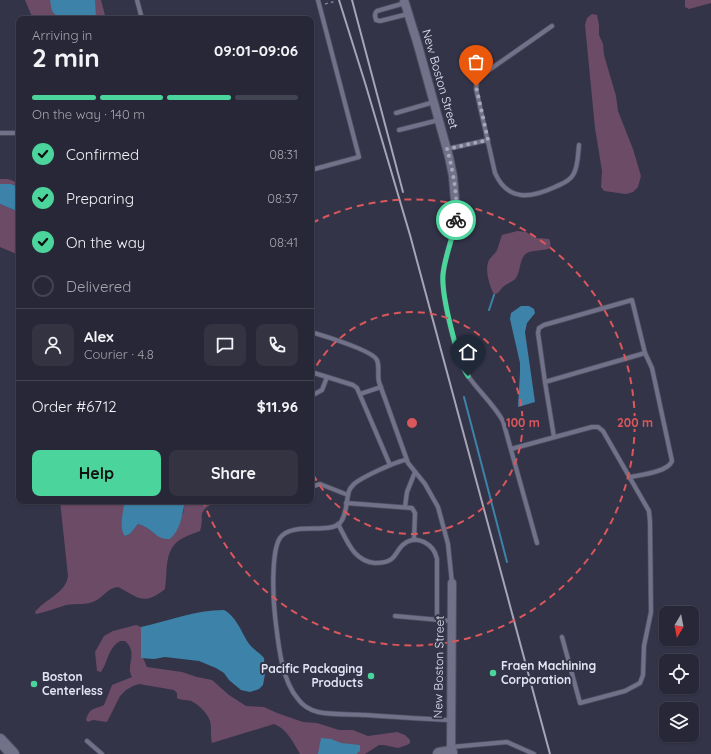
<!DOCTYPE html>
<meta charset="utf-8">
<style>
:root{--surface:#272737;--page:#333342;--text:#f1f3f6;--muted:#a4a5ad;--line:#434452;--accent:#4bd49b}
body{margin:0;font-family:Quicksand,sans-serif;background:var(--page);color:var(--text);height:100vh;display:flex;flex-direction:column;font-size:15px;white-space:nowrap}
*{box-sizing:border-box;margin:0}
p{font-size:13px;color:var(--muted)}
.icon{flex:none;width:22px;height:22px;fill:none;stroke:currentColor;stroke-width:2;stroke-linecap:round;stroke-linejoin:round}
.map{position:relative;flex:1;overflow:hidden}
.drawer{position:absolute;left:16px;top:16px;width:298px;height:488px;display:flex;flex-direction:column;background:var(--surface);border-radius:8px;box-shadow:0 1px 3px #0004,0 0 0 1px var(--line)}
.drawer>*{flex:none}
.needle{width:26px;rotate:190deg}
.controls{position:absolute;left:659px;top:606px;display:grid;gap:8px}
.controls a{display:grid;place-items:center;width:40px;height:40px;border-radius:8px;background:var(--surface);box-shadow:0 1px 3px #0004,0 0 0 1px var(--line);font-size:20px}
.pin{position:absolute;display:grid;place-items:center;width:34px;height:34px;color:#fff;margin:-41px -17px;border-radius:50% 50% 50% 0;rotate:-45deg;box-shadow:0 0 4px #0007}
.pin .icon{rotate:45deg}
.courier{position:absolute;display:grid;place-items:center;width:40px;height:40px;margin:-20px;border:3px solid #4bd49b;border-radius:50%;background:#fff;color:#222;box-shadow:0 1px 5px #0007}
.overview em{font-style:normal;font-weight:700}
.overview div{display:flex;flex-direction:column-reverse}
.overview{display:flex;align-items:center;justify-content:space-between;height:68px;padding:0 16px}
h1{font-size:26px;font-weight:700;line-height:30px}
.bar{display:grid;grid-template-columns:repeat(4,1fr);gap:6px 4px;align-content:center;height:48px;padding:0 16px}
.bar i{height:5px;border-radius:3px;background:var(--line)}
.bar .selected{background:var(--accent)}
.bar p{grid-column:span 4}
.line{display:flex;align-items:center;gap:10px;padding:0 16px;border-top:1px solid var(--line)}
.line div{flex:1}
.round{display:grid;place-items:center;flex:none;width:42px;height:42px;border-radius:8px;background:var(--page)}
ol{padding:0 16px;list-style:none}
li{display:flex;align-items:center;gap:12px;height:44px}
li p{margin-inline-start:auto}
li .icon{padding:4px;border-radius:50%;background:var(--accent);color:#111;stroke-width:4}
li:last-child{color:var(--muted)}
li i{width:22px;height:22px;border:2px solid var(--line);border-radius:50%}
.primary-button{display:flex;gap:8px;margin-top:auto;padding:8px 16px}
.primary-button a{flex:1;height:46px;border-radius:8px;background:var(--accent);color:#111;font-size:16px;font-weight:700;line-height:46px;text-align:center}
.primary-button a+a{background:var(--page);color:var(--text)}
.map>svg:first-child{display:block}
.green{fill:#6b4b65}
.water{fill:#3d83a9}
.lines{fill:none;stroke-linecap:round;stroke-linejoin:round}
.stream{stroke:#3d83a9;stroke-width:2}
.lane-casing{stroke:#505062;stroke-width:5.5}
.street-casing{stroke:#505062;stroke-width:10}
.secondary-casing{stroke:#505062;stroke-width:14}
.path{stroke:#7c7c8e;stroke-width:1.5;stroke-dasharray:3 3;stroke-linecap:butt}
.lane{stroke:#71718a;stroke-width:4}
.street{stroke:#71718a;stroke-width:8}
.secondary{stroke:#71718a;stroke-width:12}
.rail{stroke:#a5a5b6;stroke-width:2}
.done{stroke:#a6a7b8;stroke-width:4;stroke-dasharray:0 7.2}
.route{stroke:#4bd49b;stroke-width:5}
.ring{fill:none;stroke:#da575b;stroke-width:2;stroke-dasharray:7 5}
.poi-dot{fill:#4bd49b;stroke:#343449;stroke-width:1.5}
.labels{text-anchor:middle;stroke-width:4;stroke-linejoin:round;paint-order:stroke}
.street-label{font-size:12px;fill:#e4e5f3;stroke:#343449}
.poi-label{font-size:12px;font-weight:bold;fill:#e4e5f3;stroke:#343449;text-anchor:start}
.centre{fill:#da575b;stroke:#343449;stroke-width:2}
.ring-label{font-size:12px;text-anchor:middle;font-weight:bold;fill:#da575b;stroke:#343449;stroke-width:4;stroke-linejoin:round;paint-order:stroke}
</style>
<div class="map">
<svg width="711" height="754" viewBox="0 0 711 754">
<rect width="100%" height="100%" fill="#343449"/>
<!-- green -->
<g class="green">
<polygon points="25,0 101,0 106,19 33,19"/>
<polygon points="685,0 711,0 711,3 689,9 685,7"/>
<polygon points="592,14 597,15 599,25 599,35 603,44 604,55 616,96 618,111 633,149 641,176 638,187 633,192 626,194 604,191 601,187 602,171 595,128 585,25 587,18"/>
<polygon points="0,179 8,179 19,183 19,187 11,184 0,184"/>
<polygon points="0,204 19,212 17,227 19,233 19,255 0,247"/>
<path d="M 517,231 L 526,232 L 536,238 L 549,239 C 551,243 551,246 548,249 C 542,251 532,250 527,253 C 519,258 521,271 516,278 C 513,282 507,283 503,287 C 500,290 499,293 494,295 C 490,286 484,270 489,260 C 491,257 495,254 497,250 C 499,245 500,240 502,235 Z"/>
<path d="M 60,501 L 83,501 L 92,502 L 97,501 L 124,501 L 122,527 L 125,536 L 130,534 L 138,524 L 145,526 L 155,534 L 183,514 L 185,501 L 212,501 L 212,504 C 196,513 205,516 200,531 C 195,533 188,535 183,538 C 163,548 168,571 165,589 C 144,606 139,598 118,587 C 108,588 105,595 97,600 C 87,606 76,603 66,605 C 56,608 46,612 36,614 L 35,612 C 45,599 66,593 68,576 Z"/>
<path d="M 136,625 L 141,627 L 141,658 L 143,658 L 147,667 L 182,672 L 197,677 L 212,680 L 229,695 L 246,706 L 264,707 L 277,713 L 303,722 L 317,723 L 339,730 L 353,730 L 368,736 L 397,732 L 405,735 L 410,740 L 410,743 L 407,745 L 398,748 L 384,745 L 379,745 L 365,754 L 300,754 C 293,742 287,729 274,724 L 212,743 C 210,736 212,728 210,721 C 208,714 199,705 193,702 C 188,699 182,701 177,698 L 177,693 L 174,690 L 139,684 L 133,686 L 126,690 L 120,696 L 107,722 L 93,720 L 88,722 L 86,720 C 90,706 95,710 104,705 L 112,685 L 132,677 C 125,666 139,653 125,641 L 120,641 C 108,648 108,662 101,672 L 97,671 L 95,652 L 104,636 L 113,631 Z"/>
</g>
<!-- water -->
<g class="water">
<polygon points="50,0 95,0 96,19 59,19 52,11"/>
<polygon points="0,184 11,184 19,187 19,212 0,204"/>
<polygon points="521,306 529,306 534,309 535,313 527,323 525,332 535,402 518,407 520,373 520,363 510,319 511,313"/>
<path d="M 124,501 L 185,501 C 182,515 181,529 170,539 C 155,540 152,527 138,524 L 130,534 L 125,536 C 118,528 124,511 124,501 Z"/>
<path d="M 224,610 C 238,618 241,633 250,645 C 254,650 260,653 264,658 L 265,674 L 263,685 L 259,689 L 250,692 L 241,690 L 229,680 L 224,673 L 216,668 L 199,661 L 165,657 L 154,659 L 141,658 L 141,627 C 169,621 195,610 224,610 Z"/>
<polygon points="321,738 331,739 341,743 360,745 360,751 356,754 318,754"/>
</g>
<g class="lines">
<!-- stream -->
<g class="stream">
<polyline points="489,310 494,295"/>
<polyline points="464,397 507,562"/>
</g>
<defs>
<g id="lane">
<polyline points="137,0 142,19"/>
<path d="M 405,3 L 377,11 C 374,13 375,16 376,20 L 380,21 L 408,14"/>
<path d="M 552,26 L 482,75 L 477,81 L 476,89 L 495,173 C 508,202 531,198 555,187 C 561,184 569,182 573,175 C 578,168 578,154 579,145"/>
<polyline points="396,113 434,102"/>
<polyline points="399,130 439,120"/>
<polyline points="0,133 19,133"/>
<polyline points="447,149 488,140"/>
<polyline points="311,170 359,157 318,0"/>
<path d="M 456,212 C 456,235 443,255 443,278 C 442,296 456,358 466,373 C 477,390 493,403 503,421 L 537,543"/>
<path d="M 311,332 C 324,336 372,350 377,360 C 380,367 377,375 379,382 L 408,463 L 425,484 L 438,507 L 448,544 L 452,583"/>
<polyline points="311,372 353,385 357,388 390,465"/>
<polyline points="545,382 538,333 539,328 544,325 632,300 645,353"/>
<polyline points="360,394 381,387"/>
<polyline points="311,396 322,390 327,377"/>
<path d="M 554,437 L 545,382 L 645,353 L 652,368 L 672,461 C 668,472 641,475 630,477"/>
<polyline points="511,449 592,427 598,427 603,431 649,511 650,522 651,612 644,646 643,675 640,683 625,691 580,703 562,637"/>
<path d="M 406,460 C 397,461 362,477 354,484 C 352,486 350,488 349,491 C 346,501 347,515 340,523 C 328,535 292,521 280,538 C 271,551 273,599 275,616 C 278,641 281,680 298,699 C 303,706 310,710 318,712 C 333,715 350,714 366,715 C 394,717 422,719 450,720"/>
<polyline points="311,486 312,491 311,495"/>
<polyline points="311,487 320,484 348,495"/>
<polyline points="346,503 412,508 415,513 414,540"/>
<polyline points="405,507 407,492 415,472"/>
<path d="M 338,524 C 347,540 353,561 375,563 C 380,563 385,563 390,560 C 396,557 398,548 404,544 C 417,534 434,544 437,559 L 437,620"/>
<polyline points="395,616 451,621"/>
<polyline points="87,741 102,754"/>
<polyline points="451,747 507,742 534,754"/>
</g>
<g id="street">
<polyline points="404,0 417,42 449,157 453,176 456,212"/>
<polyline points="451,752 452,583"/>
</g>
<g id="secondary">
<polyline points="0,740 13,754"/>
<polyline points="439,754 451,752 451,754"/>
</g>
</defs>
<!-- lane casing -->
<use href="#lane" class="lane-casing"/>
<!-- street casing -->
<use href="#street" class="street-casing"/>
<!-- secondary casing -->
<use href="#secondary" class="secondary-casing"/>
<!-- path -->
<polyline class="path" points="325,4 333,2 332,0"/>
<!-- lane -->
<use href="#lane" class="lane"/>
<!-- street -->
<use href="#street" class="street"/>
<!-- secondary -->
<use href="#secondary" class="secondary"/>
<!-- rail -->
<g class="rail">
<polyline points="339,0 366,86 410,235 550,754"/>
<polyline points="352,0 403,192"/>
</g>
</g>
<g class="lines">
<!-- done -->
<path class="done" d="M 456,220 C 458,198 453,170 447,149 L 488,140 L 476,86"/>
<!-- route -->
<path class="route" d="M 456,220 C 453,238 445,256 443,274 C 441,294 457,359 468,376"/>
</g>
<!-- distance rings -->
<g class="ring">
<path d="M311 376A111 111 0 1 1 311 470"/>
<path d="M312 223A223 223 0 1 1 203 501"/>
</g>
<!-- markers -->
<g class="poi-dot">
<circle cx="493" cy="673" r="4"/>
<circle cx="371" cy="676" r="4"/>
<circle cx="34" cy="684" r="4"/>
</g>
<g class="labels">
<!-- street labels -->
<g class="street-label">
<text transform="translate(440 79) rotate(74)" y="4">New Boston Street</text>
<text transform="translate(439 667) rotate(-89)" y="4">New Boston Street</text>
</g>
<!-- poi labels -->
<g class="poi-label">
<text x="501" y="670">Fraen Machining<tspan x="501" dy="14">Corporation</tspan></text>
<text x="363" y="673" text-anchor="end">Pacific Packaging<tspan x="363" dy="14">Products</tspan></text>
<text x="42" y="681">Boston<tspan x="42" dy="14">Centerless</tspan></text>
</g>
</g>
<circle cx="412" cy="423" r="6" class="centre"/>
<g class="ring-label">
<text x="523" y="427">100 m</text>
<text x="635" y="427">200 m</text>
</g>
</svg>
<div class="controls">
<a><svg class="needle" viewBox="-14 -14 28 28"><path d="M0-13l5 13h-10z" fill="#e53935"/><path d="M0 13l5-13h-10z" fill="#a4a5ad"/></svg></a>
<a><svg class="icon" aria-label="locate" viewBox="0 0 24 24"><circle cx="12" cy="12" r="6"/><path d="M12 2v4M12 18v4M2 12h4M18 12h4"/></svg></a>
<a><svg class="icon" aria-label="layers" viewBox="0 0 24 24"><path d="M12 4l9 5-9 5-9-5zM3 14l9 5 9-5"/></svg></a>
</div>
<div class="pin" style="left:476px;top:86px;background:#ea580c"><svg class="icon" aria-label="bag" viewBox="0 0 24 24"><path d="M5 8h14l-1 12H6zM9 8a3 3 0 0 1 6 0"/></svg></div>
<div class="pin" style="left:468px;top:376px;background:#1f2937"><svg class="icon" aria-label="home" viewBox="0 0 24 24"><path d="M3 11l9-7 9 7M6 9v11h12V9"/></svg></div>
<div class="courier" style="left:456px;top:220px"><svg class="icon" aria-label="bike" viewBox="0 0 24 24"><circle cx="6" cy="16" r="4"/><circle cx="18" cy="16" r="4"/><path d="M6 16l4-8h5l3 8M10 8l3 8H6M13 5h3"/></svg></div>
<section class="drawer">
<div class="overview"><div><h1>2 min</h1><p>Arriving in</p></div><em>09:01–09:06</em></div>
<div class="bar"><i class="selected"></i><i class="selected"></i><i class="selected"></i><i></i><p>On the way · 140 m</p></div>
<ol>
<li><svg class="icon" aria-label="check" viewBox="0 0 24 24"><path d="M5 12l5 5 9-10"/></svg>Confirmed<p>08:31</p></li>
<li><svg class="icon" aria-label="check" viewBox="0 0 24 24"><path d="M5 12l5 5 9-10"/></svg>Preparing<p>08:37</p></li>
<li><svg class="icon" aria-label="check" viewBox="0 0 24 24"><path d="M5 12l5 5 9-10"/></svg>On the way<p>08:41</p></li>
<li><i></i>Delivered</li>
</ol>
<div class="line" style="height:72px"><a class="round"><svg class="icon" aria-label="person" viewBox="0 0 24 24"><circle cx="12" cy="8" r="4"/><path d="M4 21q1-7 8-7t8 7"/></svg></a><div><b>Alex</b><p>Courier · 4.8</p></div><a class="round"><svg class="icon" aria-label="chat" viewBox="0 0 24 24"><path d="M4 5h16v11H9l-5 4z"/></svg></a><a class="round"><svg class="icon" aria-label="phone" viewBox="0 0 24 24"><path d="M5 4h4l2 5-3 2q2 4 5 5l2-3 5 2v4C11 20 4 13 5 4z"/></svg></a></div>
<div class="line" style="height:52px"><div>Order #6712</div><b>$11.96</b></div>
<div class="primary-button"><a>Help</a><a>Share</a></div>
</section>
</div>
